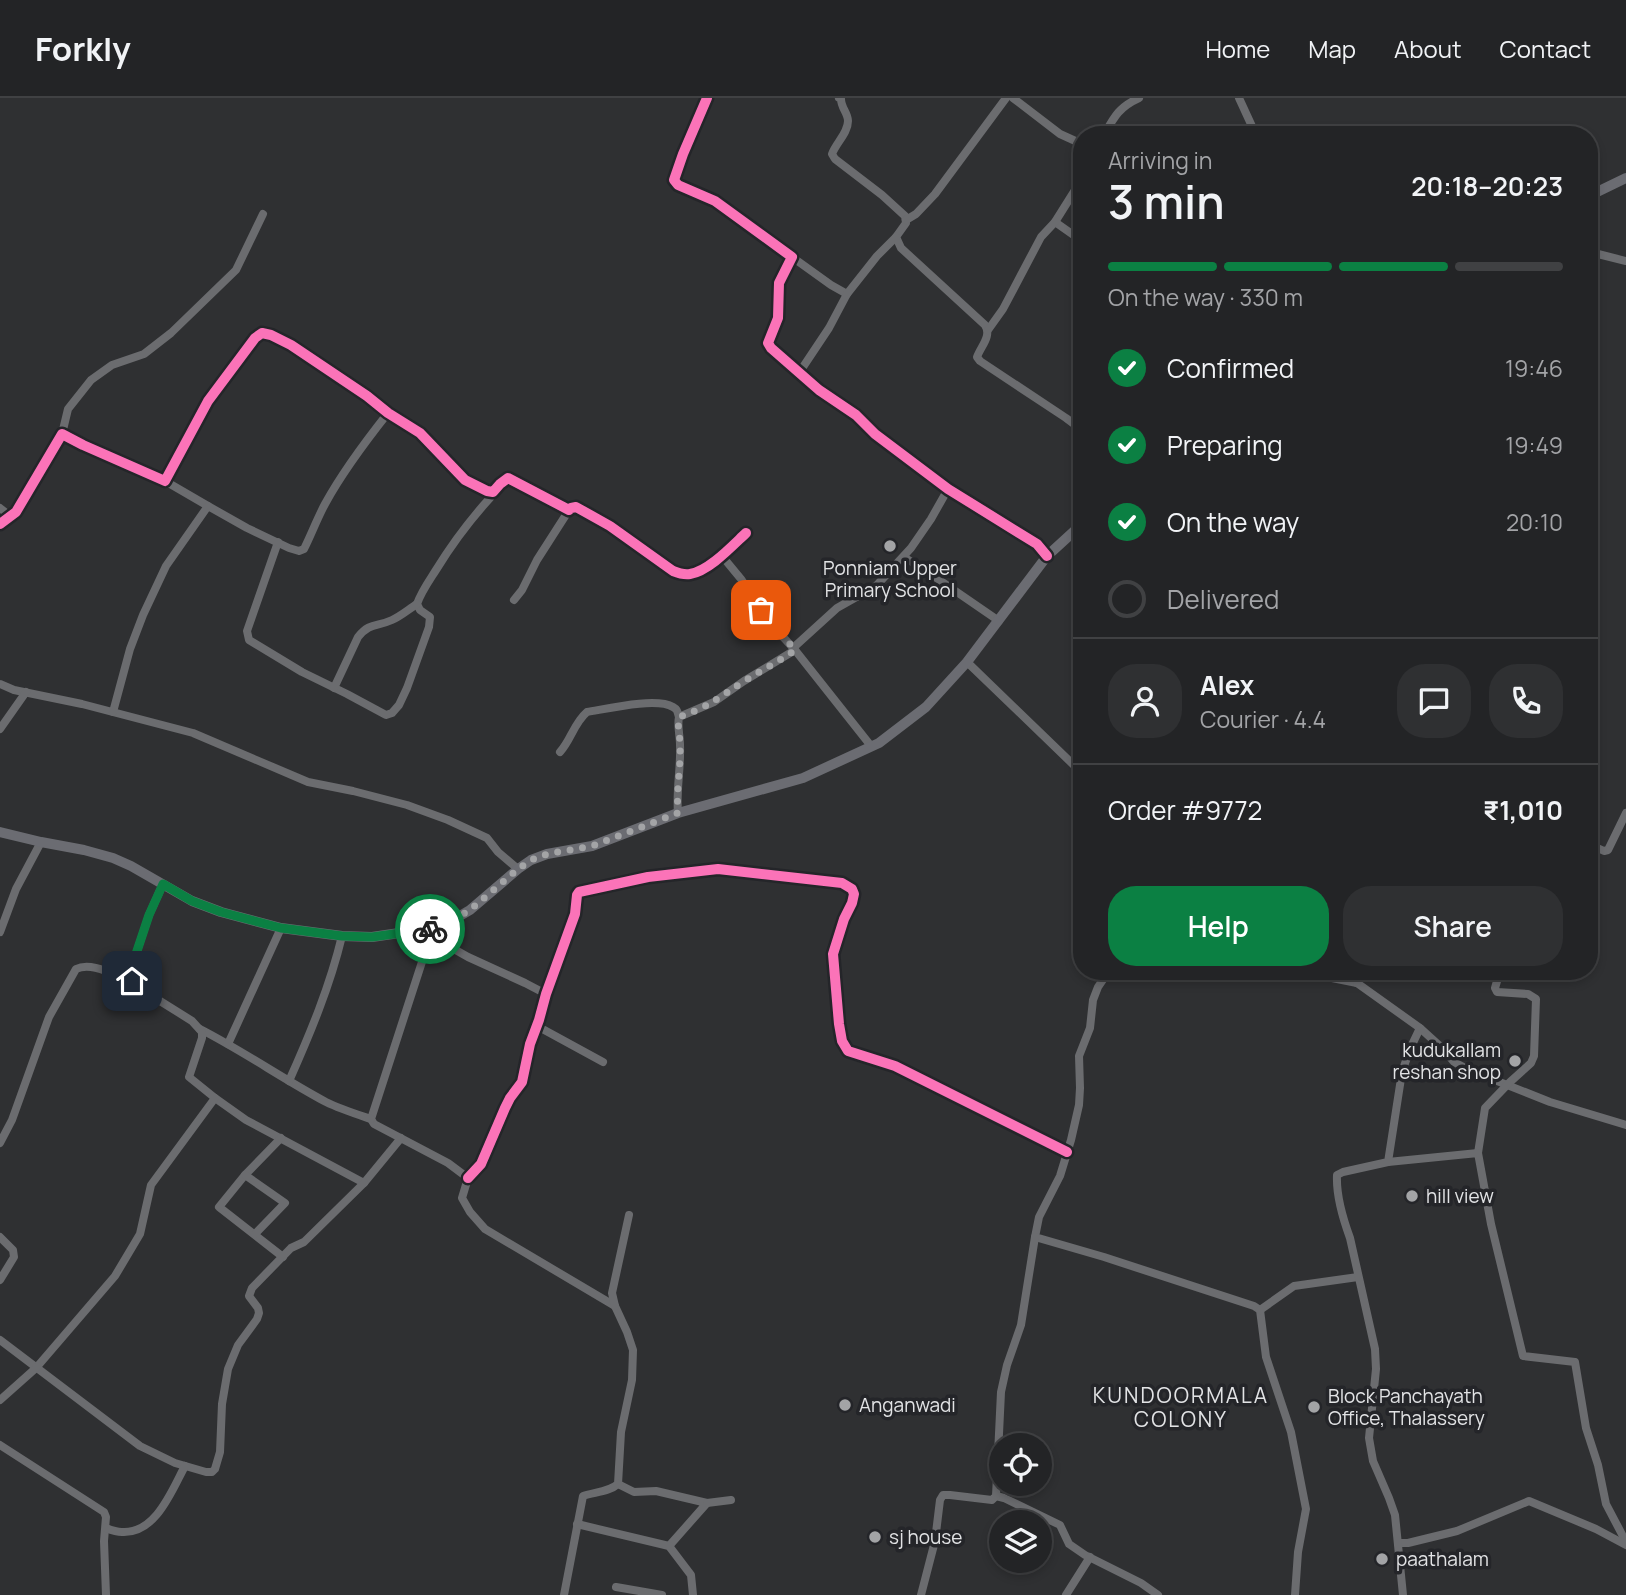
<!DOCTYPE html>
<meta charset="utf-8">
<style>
:root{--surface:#232426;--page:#2f3032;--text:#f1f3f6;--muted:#a3a4a7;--line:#404143;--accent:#0b8043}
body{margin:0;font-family:Manrope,sans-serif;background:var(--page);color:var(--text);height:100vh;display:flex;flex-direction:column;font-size:26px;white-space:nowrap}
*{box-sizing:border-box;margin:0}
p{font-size:23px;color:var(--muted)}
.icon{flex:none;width:38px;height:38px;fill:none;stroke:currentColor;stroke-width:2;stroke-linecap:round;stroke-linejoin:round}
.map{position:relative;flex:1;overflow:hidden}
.details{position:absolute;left:1073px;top:28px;width:525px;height:854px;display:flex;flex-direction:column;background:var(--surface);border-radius:28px;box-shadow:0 4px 10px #0003,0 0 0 2px var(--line)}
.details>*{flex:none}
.fabs{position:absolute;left:989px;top:1335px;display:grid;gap:14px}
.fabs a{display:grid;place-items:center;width:63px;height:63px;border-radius:50%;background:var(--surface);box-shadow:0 4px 10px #0003,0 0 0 2px var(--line);font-size:35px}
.pin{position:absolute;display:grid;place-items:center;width:60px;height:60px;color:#fff;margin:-30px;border-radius:14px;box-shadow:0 4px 10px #0006}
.courier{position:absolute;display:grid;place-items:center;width:70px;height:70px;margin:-35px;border:5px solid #0b8043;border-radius:50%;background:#fff;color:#222;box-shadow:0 2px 9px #0007}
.headline em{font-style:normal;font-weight:600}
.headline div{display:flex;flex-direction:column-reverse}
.headline{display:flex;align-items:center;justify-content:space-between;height:119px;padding:0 35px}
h1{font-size:46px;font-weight:600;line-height:52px}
.bar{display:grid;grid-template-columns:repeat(4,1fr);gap:10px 7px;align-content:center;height:84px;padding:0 35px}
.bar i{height:9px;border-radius:5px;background:var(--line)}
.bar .current{background:var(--accent)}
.bar p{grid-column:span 4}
.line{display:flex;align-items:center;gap:18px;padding:0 35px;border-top:2px solid var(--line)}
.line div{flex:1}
.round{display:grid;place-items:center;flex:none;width:74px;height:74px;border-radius:28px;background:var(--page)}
ol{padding:0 35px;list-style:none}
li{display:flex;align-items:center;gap:21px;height:77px}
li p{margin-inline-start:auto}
li .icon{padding:7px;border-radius:50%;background:var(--accent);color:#fff;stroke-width:4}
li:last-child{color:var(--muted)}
li i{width:38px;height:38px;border:4px solid var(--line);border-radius:50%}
.cta{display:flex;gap:14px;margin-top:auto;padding:14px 35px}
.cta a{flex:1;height:80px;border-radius:28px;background:var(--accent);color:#fff;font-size:28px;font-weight:600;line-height:80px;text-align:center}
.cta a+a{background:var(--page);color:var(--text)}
header{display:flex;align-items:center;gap:42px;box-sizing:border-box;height:98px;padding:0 35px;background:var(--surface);border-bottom:2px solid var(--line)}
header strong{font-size:33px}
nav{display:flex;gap:38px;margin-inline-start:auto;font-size:24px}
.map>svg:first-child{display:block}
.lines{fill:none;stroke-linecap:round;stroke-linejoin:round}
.minor{stroke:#6b6c6f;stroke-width:8}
.major{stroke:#6b6c72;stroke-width:10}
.cycleway-casing{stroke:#242529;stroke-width:15}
.cycleway{stroke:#fb73b8;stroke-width:10}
.done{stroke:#a3a4a6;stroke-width:7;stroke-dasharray:0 12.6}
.route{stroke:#0b8043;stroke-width:9}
.poi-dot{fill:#a3a4a6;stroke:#242529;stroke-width:2.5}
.labels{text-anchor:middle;stroke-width:7;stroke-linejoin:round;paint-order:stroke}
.poi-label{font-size:19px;fill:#e2e3e5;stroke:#242529;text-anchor:start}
.neighbourhood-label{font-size:21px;letter-spacing:2px;fill:#e2e3e5;stroke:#242529}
</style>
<header>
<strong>Forkly</strong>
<nav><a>Home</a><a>Map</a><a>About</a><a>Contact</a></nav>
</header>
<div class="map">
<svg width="1626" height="1497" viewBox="0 0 1626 1497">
<rect width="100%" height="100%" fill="#2f3032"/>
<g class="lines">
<!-- minor -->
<g class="minor">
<polyline points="707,0 683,56 674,82 678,87 715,103 792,159 779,185 778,220 768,245 771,250 819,292 856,317 875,336 948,391 1037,446 1047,458"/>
<path d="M 839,0 L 841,1 C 841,10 848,15 848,23 C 848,35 836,45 832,56 L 835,61 L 882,97 L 905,118 L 906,125 L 896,139 L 901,150 L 985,227 C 992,238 981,248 977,259 L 980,263 L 1066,320 L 1082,332"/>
<polyline points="1013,0 1060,36 1082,46"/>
<polyline points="1239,0 1256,37"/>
<path d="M 1104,37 C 1114,19 1119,9 1139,0"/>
<polyline points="906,122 916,116 935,96 1006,0"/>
<polyline points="1055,124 1082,143"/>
<polyline points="1589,152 1598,156 1626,163"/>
<polyline points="792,159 831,187 847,196"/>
<polyline points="988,232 1003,211 1041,139 1055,124 1082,81"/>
<polyline points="799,275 829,230 847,196 877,158 896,139"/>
<polyline points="62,336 68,311 91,282 112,267 144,256 171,235 236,172 263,116"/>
<polyline points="165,383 208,408"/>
<polyline points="0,410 10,418"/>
<path d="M 0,426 L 16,414 L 62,336 L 83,347 L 165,383 L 208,303 L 255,240 L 262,235 L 271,237 L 291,247 L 367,298 L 388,315 L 420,335 L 465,382 L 487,393 L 493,394 L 500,386 L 508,380 L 569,412 L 571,410 L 576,409 L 610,428 L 673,473 C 678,475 684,477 690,476 C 709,473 732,448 746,435"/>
<path d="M 278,444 L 247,533 L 249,542 L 302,574 L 347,596 L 386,617 L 392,615 L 399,607 L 407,590 L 429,529 L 430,519 L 420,512 L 417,506 C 421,494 429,483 436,472 C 452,446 470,422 490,400 L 493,394"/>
<polyline points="722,458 741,481 771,526 795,552 871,648"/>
<polyline points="904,459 935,479 999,523"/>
<polyline points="514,502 522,492 537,462 569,412"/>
<polyline points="793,550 837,510 876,488 911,450 931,421 948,391"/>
<polyline points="967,564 1082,675"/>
<polyline points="0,586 14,592 82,606 193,635 308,684 353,693 407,707 448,722 487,740 498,754 518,771"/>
<path d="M 334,590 L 358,539 C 370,524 377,529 392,522 C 401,518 409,511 417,506"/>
<path d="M 113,614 L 130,551 L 143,517 L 166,468 L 208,408 L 247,430 L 289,450 L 299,453 L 304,451 C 311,437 317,421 325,406 C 343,373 365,344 388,315"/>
<polyline points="0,631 26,594"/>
<path d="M 560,654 C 571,642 574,625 587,614 C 606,611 656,599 673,609 C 678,612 677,613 679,619"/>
<path d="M 678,715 C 676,692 681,670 680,647 C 680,637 677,628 679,619 L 714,604 L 744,583 L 795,552"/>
<polyline points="1589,746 1604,753 1608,752 1626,715"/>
<path d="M 433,830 L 371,1021 L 374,1026 L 448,1065 L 468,1080 L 462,1100 L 470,1114 L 485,1131 L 615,1208 L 627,1234 L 633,1252 L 632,1282 L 621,1334 L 618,1386 C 609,1394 595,1394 583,1398 L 564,1497"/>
<polyline points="0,834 16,791 41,744"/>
<polyline points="431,838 468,859 525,885 546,896"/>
<polyline points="1109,873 1098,889 1093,902 1090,930 1079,958 1080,990 1079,1007 1071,1042 1060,1078 1039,1119 1035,1139 1104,1159 1254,1208 1260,1212 1266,1259 1291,1334 1306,1411 1298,1454 1295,1497"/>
<polyline points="1316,873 1327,879 1357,885 1420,930 1442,950 1454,964 1467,971 1550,1004 1626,1027"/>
<polyline points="1357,885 1357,873"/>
<polyline points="537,928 603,964"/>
<path d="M 200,931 C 243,953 283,981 326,1004 C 340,1011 356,1016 371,1021"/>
<polyline points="228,946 281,830"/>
<path d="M 289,983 C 310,936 330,888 342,838"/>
<polyline points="215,1000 246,1022 364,1085 401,1040"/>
<polyline points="281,1040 245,1077 219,1109 283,1159"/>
<path d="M 0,1045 L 12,1022 L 49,919 L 76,871 C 92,863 115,878 132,883"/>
<polyline points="1478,1055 1485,1010 1510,984 1531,965 1534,958 1536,901 1528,896 1497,894 1495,890 1500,873"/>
<polyline points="1388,1064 1478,1055 1491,1126 1523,1258 1575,1264 1586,1330 1598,1367 1606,1406 1626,1444"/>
<polyline points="245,1077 285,1105 255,1136"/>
<polyline points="468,1080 481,1066 505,1010 510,1000 522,984 530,946 539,922 546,896 575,816 577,797 579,794 648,779 718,771 842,785 852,791 854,796 852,805 844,821 833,856 839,926 842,943 848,953 895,968 1067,1054"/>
<polyline points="0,1139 13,1152 14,1159 0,1182"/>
<polyline points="615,1208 612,1195 629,1117"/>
<polyline points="1260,1212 1294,1188 1358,1179"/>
<polyline points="0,1242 140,1348 175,1365 206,1374 212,1374 215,1371 220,1354 222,1306 228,1271 238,1247 257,1221 259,1215 258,1210 249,1198 252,1190 291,1150 304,1144 364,1085"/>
<polyline points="0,1302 36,1270 115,1178 140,1136 151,1087 215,1000 189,979 202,940 202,934 192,923 136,888 132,883 129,877 149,817 163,786"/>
<polyline points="0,1347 104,1414 106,1419 104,1443 106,1497"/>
<polyline points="618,1386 634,1394 656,1393 707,1405 669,1448"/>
<polyline points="996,1398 1004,1400 1060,1427 1069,1446 1085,1457 1141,1485 1158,1497"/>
<polyline points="707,1405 731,1402"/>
<polyline points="577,1426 669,1448 691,1477 693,1497"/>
<path d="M 106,1430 C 111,1432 117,1434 122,1434 C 156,1436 172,1392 185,1368"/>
<polyline points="1398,1445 1408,1445 1457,1433 1529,1403 1596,1431 1626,1447"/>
<polyline points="616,1489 662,1497"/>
<polyline points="921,1497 935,1443 940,1402 943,1397 950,1397 992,1402 996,1398 1001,1294 1007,1267 1021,1227 1035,1139"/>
<polyline points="1066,1497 1090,1459"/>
<path d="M 1403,1497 L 1395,1417 L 1389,1400 L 1373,1363 L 1369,1340 L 1376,1271 L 1375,1251 L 1350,1140 C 1343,1121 1336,1098 1337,1077 L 1343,1074 L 1388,1064 L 1402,974 L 1410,951 L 1420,930"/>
</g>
<!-- major -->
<g class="major">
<polyline points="1589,99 1595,95 1626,80"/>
<polyline points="0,734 41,744 84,752 113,760 131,768 192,803 221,814 281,830 342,838 372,839 433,830 458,819 470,812 518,771 531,762 547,756 592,748 678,715 803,680 879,645 926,609 967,564 1047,458 1082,426"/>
</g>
<defs>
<g id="cycleway">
<polyline points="707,0 683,56 674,82 678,87 715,103 792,159 779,185 778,220 768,245 771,250 819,292 856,317 875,336 948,391 1037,446 1047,458"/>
<path d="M 0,426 L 16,414 L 62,336 L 83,347 L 165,383 L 208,303 L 255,240 L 262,235 L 271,237 L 291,247 L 367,298 L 388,315 L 420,335 L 465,382 L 487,393 L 493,394 L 500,386 L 508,380 L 569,412 L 571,410 L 576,409 L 610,428 L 673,473 C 678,475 684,477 690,476 C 709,473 732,448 746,435"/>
<polyline points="468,1080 481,1066 505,1010 510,1000 522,984 530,946 539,922 546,896 575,816 577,797 579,794 648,779 718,771 842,785 852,791 854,796 852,805 844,821 833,856 839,926 842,943 848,953 895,968 1067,1054"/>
</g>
</defs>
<!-- cycleway casing -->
<use href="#cycleway" class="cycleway-casing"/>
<!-- cycleway -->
<use href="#cycleway" class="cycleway"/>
</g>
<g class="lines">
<!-- done -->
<path class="done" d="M 430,831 L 458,819 L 470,812 L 518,771 L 531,762 L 547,756 L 592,748 L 678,715 C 676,692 681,670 680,647 C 680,637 677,628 679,619 C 706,610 720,599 743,584 C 760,573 778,564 795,552 L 761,512"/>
<!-- route -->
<polyline class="route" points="132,883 129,877 149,817 163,786 192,803 221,814 281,830 342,838 372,839 430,831"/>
</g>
<!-- markers -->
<g class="poi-dot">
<circle cx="890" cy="448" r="7"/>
<circle cx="1515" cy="963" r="7"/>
<circle cx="1412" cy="1098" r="7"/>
<circle cx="845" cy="1307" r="7"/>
<circle cx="1314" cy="1309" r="7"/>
<circle cx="875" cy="1439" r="7"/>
<circle cx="1382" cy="1461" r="7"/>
</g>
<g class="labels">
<!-- poi labels -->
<g class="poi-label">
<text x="890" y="477" text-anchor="middle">Ponniam Upper<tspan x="890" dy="22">Primary School</tspan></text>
<text x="1501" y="959" text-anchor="end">kudukallam<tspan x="1501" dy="22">reshan shop</tspan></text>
<text x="1426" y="1105">hill view</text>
<text x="1328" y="1305">Block Panchayath<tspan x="1328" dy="22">Office, Thalassery</tspan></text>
<text x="859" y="1314">Anganwadi</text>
<text x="889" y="1446">sj house</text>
<text x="1396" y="1468">paathalam</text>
</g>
<!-- neighbourhood labels -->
<g class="neighbourhood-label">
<text x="1181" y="1305">KUNDOORMALA<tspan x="1181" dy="24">COLONY</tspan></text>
</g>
</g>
</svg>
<div class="fabs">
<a><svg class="icon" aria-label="locate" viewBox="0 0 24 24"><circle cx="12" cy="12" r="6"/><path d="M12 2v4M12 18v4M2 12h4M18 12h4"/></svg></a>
<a><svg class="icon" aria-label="layers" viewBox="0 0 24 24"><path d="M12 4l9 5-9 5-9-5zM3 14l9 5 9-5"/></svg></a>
</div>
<div class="pin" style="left:761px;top:512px;background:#ea580c"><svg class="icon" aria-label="bag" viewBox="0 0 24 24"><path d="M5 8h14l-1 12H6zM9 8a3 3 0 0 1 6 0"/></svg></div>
<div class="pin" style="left:132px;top:883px;background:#1f2937"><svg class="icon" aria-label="home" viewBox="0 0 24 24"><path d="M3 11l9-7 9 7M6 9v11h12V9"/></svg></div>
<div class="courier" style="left:430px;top:831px"><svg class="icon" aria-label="bike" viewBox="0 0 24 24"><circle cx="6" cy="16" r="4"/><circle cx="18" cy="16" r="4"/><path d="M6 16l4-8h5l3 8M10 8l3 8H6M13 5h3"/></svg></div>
<section class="details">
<div class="headline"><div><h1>3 min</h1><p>Arriving in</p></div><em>20:18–20:23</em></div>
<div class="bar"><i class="current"></i><i class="current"></i><i class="current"></i><i></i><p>On the way · 330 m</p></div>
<ol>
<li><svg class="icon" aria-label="check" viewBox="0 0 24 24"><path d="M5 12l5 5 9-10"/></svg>Confirmed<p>19:46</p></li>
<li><svg class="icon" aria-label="check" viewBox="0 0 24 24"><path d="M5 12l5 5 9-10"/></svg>Preparing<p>19:49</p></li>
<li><svg class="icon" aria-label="check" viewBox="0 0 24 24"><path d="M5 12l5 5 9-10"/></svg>On the way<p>20:10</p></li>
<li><i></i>Delivered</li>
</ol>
<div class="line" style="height:126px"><a class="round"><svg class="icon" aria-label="person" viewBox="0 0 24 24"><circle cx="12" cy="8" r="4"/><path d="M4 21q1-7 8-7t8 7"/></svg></a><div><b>Alex</b><p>Courier · 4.4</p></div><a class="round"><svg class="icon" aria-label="chat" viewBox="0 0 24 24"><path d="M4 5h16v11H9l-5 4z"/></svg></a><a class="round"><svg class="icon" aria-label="phone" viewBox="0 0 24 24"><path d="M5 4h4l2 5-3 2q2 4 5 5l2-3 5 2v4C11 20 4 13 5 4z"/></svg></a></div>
<div class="line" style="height:91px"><div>Order #9772</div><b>₹1,010</b></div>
<div class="cta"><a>Help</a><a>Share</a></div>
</section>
</div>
